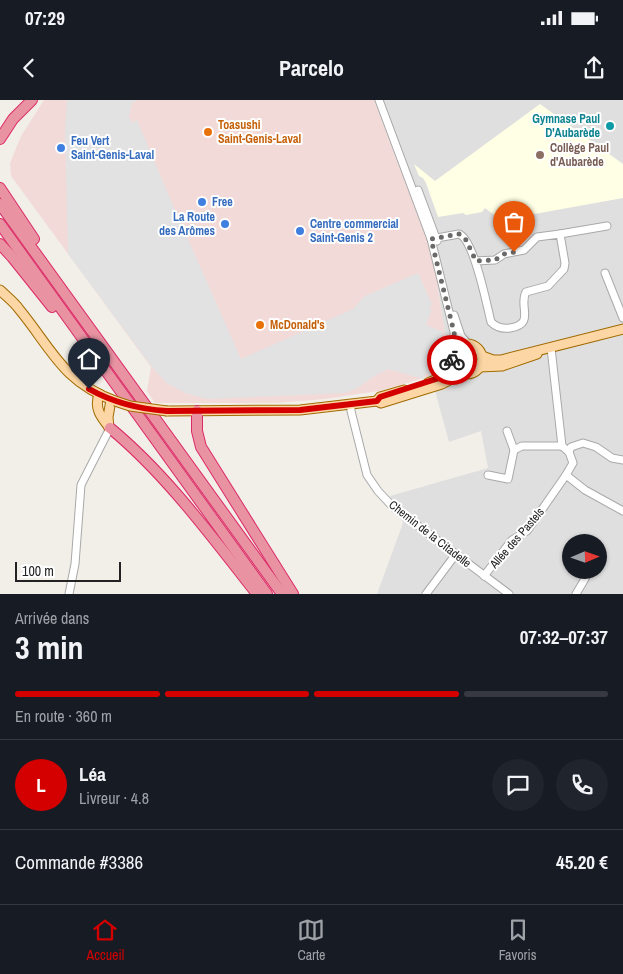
<!DOCTYPE html>
<html lang="fr">
<meta charset="utf-8">
<style>
:root{--surface:#171b24;--page:#20242c;--text:#f1f3f6;--muted:#9ea1a6;--line:#363941;--accent:#d40000}
body{margin:0;font-family:"Archivo Narrow",sans-serif;background:var(--page);color:var(--text);height:100vh;display:flex;flex-direction:column;font-size:19px;white-space:nowrap}
*{box-sizing:border-box;margin:0}
p{font-size:16px;color:var(--muted)}
.icon{flex:none;width:28px;height:28px;fill:none;stroke:currentColor;stroke-width:2;stroke-linecap:round;stroke-linejoin:round}
.map{position:relative;height:494px;overflow:hidden}
.panel{display:flex;flex-direction:column;background:var(--surface);flex:1}
.panel>*{flex:none}
.needle{width:32px;rotate:88deg}
.controls{position:absolute;left:562px;top:434px;display:grid;gap:10px}
.controls a{display:grid;place-items:center;width:45px;height:45px;border-radius:50%;background:var(--surface);box-shadow:0 1px 4px #0004;font-size:25px}
.scale{position:absolute;left:15px;bottom:12px;width:106px;box-sizing:border-box;padding-left:5px;border:2px solid #222;border-top:0;font-size:14px;line-height:18px;white-space:nowrap;color:#222;-webkit-text-stroke:4px #fff;paint-order:stroke}
.pin{position:absolute;display:grid;place-items:center;width:42px;height:42px;color:#fff;margin:-51px -21px;border-radius:50% 50% 50% 0;rotate:-45deg;box-shadow:0 0 5px #0007}
.pin .icon{rotate:45deg}
.courier{position:absolute;display:grid;place-items:center;width:50px;height:50px;margin:-25px;border:4px solid #d40000;border-radius:50%;background:#fff;color:#222;box-shadow:0 1px 6px #0007}
.headline em{font-style:normal;font-weight:700}
.headline div{display:flex;flex-direction:column-reverse}
.headline{display:flex;align-items:center;justify-content:space-between;height:85px;padding:0 15px}
h1{font-size:32px;font-weight:700;line-height:38px}
.bar{display:grid;grid-template-columns:repeat(4,1fr);gap:8px 5px;align-content:center;height:60px;padding:0 15px}
.bar i{height:6px;border-radius:4px;background:var(--line)}
.bar .current{background:var(--accent)}
.bar p{grid-column:span 4}
.line{display:flex;align-items:center;gap:12px;padding:0 15px;border-top:1px solid var(--line)}
.line div{flex:1}
.round{display:grid;place-items:center;flex:none;width:52px;height:52px;border-radius:26px;background:var(--page)}
.status{display:flex;justify-content:space-between;align-items:center;height:35px;padding:0 25px;background:var(--surface);direction:ltr}
.status svg{height:14px;fill:currentColor}
header{display:flex;justify-content:space-between;align-items:center;height:65px;padding:0 15px;background:var(--surface);font-size:22px;font-weight:700}
.menu{display:flex;justify-content:space-around;align-items:center;height:70px;border-top:1px solid var(--line);background:var(--surface);font-size:14px;color:var(--muted)}
.menu a{display:grid;justify-items:center;gap:2px}
.menu .current{color:var(--accent)}
.map>svg:first-child{display:block}
.residential{fill:#e0dfdf;fill-rule:evenodd}
.commercial{fill:#f2dad9}
.education{fill:#ffffe5}
.parking{fill:#e2e2e2}
.lines{fill:none;stroke-linecap:round;stroke-linejoin:round}
.minor-casing{stroke:#a9a9a9;stroke-width:9}
.major-casing{stroke:#a06b00;stroke-width:11}
.highway-casing{stroke:#dc2a67;stroke-width:12}
.minor{stroke:#fff;stroke-width:7}
.major{stroke:#fcd6a4;stroke-width:9}
.highway{stroke:#e892a2;stroke-width:10}
.major-bridge-casing{stroke:#a06b00;stroke-width:11;stroke-linecap:butt}
.major-bridge{stroke:#fcd6a4;stroke-width:9}
.done{stroke:#6b6a68;stroke-width:5;stroke-dasharray:0 9}
.route{stroke:#d40000;stroke-width:6}
.culture-dot{fill:#0f9aa8;stroke:#fff;stroke-width:2}
.food-dot{fill:#e8710a;stroke:#fff;stroke-width:2}
.shop-dot{fill:#3f7fe0;stroke:#fff;stroke-width:2}
.education-dot{fill:#8d6e63;stroke:#fff;stroke-width:2}
.labels{text-anchor:middle;stroke-width:4;stroke-linejoin:round;paint-order:stroke}
.culture-label{font-size:12px;font-weight:bold;fill:#0d838f;stroke:#fff;text-anchor:end}
.food-label{font-size:12px;font-weight:bold;fill:#c56008;stroke:#fff;text-anchor:start}
.shop-label{font-size:12px;font-weight:bold;fill:#366cbe;stroke:#fff;text-anchor:start}
.education-label{font-size:12px;font-weight:bold;fill:#785e54;stroke:#fff;text-anchor:start}
.street-label{font-size:12px;fill:#222;stroke:#fff}
</style>
<div class="status"><b>07:29</b><svg viewBox="0 0 49 12"><path d="M0 12V9h3v3zM5 12V6h3v6zM10 12V3h3v9zM15 12V0h3v12zM26 1h20v11H26zM47 4h2v5h-2z"/></svg></div>
<header><svg class="icon" aria-label="back" viewBox="0 0 24 24"><path d="M15 5l-7 7 7 7"/></svg>Parcelo<svg class="icon" aria-label="share" viewBox="0 0 24 24"><path d="M12 15V3M7 8l5-5 5 5M5 13v7h14v-7"/></svg></header>
<div class="map">
<svg width="623" height="494" viewBox="0 0 623 494">
<rect width="100%" height="100%" fill="#f2efe9"/>
<!-- residential -->
<path class="residential" d="M 374,0 L 623,0 L 623,494 L 377,494 L 403,423 L 390,396 L 488,368 L 481,331 L 449,342 L 431,276 L 440,269 L 446,260 L 447,248 L 432,149 L 413,94 L 401,72 ZM 571,442 L 599,442 L 599,470 L 571,470 Z"/>
<!-- commercial -->
<polygon class="commercial" points="44,0 374,0 401,72 413,94 432,149 447,248 446,260 440,269 431,276 379,291 325,299 275,303 155,303 147,291 151,267 11,76 10,63 21,36"/>
<!-- education -->
<polygon class="education" points="540,4 623,64 623,98 501,120 485,108 482,112 466,115 463,113 438,117 426,83 423,78 419,76 414,64 435,81"/>
<!-- parking -->
<polygon class="parking" points="67,0 138,0 132,3 129,16 132,23 137,20 172,103 241,259 353,209 365,196 418,173 432,204 429,208 432,209 426,225 443,232 441,241 446,241 447,252 442,268 437,273 430,276 426,273 424,279 388,269 371,278 356,289 344,293 207,299 185,293 167,283 152,267 68,154 65,31"/>
<g class="lines">
<defs>
<g id="minor">
<polyline points="379,0 431,139 454,232 454,251"/>
<polyline points="418,90 437,141"/>
<polyline points="560,134 607,126"/>
<path d="M 431,139 L 459,134 C 474,139 487,206 491,222 C 496,227 503,229 510,228 C 536,224 518,206 526,192 L 548,186 L 564,169 L 565,163 L 560,134 L 537,137 L 524,150 L 504,154 L 495,160 L 475,161"/>
<polyline points="605,173 623,218"/>
<polyline points="454,215 461,236 468,244"/>
<polyline points="351,305 351,311 367,375 378,391 393,407 509,494"/>
<polyline points="514,350 522,346 562,346"/>
<polyline points="569,352 571,347 583,343 596,347 612,358 623,360"/>
<polyline points="488,375 508,379 514,350 507,331"/>
<polyline points="566,375 585,390 623,411"/>
<polyline points="484,476 512,440 527,431 566,375 573,363 569,352 562,346 551,248"/>
<polyline points="69,494 75,464 81,385 110,328"/>
<polyline points="426,494 456,454"/>
<polyline points="576,494 586,477 578,470"/>
</g>
<g id="major">
<path d="M 0,190 C 6,196 14,202 19,209 C 52,249 62,281 115,301"/>
<circle cx="467" cy="259" r="15"/>
<polyline points="482,256 493,260 501,260 623,229"/>
<polyline points="479,267 502,266 537,254"/>
<path d="M 428,283 C 441,278 447,273 452,261"/>
<path d="M 99,294 C 94,309 101,317 110,328"/>
<polyline points="377,301 380,297 404,290"/>
<polyline points="167,311 300,310 377,301 381,303 442,284 463,273"/>
<polyline points="109,328 108,317 111,300"/>
</g>
<g id="highway">
<polyline points="0,39 13,19 32,0"/>
<polyline points="0,88 34,139"/>
<polyline points="0,104 282,494"/>
<polyline points="0,124 267,494"/>
<polyline points="0,144 12,157 52,207"/>
<polyline points="197,311 197,331 201,347 293,494"/>
<path d="M 110,328 C 166,374 212,437 257,494"/>
</g>
</defs>
<!-- minor casing -->
<use href="#minor" class="minor-casing"/>
<!-- major casing -->
<use href="#major" class="major-casing"/>
<!-- highway casing -->
<use href="#highway" class="highway-casing"/>
<!-- minor -->
<use href="#minor" class="minor"/>
<!-- major -->
<use href="#major" class="major"/>
<!-- highway -->
<use href="#highway" class="highway"/>
<defs>
<polyline id="major-bridge" points="115,301 130,306 167,311"/>
</defs>
<!-- major-bridge casing -->
<use href="#major-bridge" class="major-bridge-casing"/>
<!-- major-bridge -->
<use href="#major-bridge" class="major-bridge"/>
</g>
<g class="lines">
<!-- done -->
<polyline class="done" points="452,260 456,246 454,232 431,139 459,134 465,138 476,161 495,160 504,154 514,152"/>
<!-- route -->
<path class="route" d="M 89,289 C 114,303 138,309 167,311 L 300,310 L 377,301 L 380,297 L 439,278 L 448,272 L 452,260"/>
</g>
<!-- markers -->
<circle class="culture-dot" cx="610" cy="26" r="5"/>
<g class="food-dot">
<circle cx="208" cy="32" r="5"/>
<circle cx="260" cy="225" r="5"/>
</g>
<g class="shop-dot">
<circle cx="61" cy="48" r="5"/>
<circle cx="202" cy="102" r="5"/>
<circle cx="225" cy="124" r="5"/>
<circle cx="300" cy="131" r="5"/>
</g>
<circle class="education-dot" cx="540" cy="55" r="5"/>
<g class="labels">
<!-- culture labels -->
<g class="culture-label">
<text x="600" y="23">Gymnase Paul<tspan x="600" dy="14">D'Aubarède</tspan></text>
</g>
<!-- food labels -->
<g class="food-label">
<text x="218" y="29">Toasushi<tspan x="218" dy="14">Saint-Genis-Laval</tspan></text>
<text x="270" y="229">McDonald's</text>
</g>
<!-- shop labels -->
<g class="shop-label">
<text x="71" y="45">Feu Vert<tspan x="71" dy="14">Saint-Genis-Laval</tspan></text>
<text x="212" y="106">Free</text>
<text x="215" y="121" text-anchor="end">La Route<tspan x="215" dy="14">des Arômes</tspan></text>
<text x="310" y="128">Centre commercial<tspan x="310" dy="14">Saint-Genis 2</tspan></text>
</g>
<!-- education labels -->
<g class="education-label">
<text x="550" y="52">Collège Paul<tspan x="550" dy="14">d'Aubarède</tspan></text>
</g>
<!-- street labels -->
<g class="street-label">
<text transform="translate(430 434) rotate(38)" y="4">Chemin de la Citadelle</text>
<text transform="translate(517 438) rotate(-49)" y="4">Allée des Pastels</text>
</g>
</g>
</svg>
<div class="controls">
<a><svg class="needle" viewBox="-14 -14 28 28"><path d="M0-13l5 13h-10z" fill="#e53935"/><path d="M0 13l5-13h-10z" fill="#9ea1a6"/></svg></a>
</div>
<div class="scale">100 m</div>
<div class="pin" style="left:514px;top:152px;background:#ea580c"><svg class="icon" aria-label="bag" viewBox="0 0 24 24"><path d="M5 8h14l-1 12H6zM9 8a3 3 0 0 1 6 0"/></svg></div>
<div class="pin" style="left:89px;top:289px;background:#1f2937"><svg class="icon" aria-label="home" viewBox="0 0 24 24"><path d="M3 11l9-7 9 7M6 9v11h12V9"/></svg></div>
<div class="courier" style="left:452px;top:260px"><svg class="icon" aria-label="bike" viewBox="0 0 24 24"><circle cx="6" cy="16" r="4"/><circle cx="18" cy="16" r="4"/><path d="M6 16l4-8h5l3 8M10 8l3 8H6M13 5h3"/></svg></div>
</div>
<section class="panel">
<div class="headline"><div><h1>3 min</h1><p>Arrivée dans</p></div><em>07:32–07:37</em></div>
<div class="bar"><i class="current"></i><i class="current"></i><i class="current"></i><i></i><p>En route · 360 m</p></div>
<div class="line" style="height:90px"><b class="round" style="background:var(--accent);color:#fff">L</b><div><b>Léa</b><p>Livreur · 4.8</p></div><a class="round"><svg class="icon" aria-label="chat" viewBox="0 0 24 24"><path d="M4 5h16v11H9l-5 4z"/></svg></a><a class="round"><svg class="icon" aria-label="phone" viewBox="0 0 24 24"><path d="M5 4h4l2 5-3 2q2 4 5 5l2-3 5 2v4C11 20 4 13 5 4z"/></svg></a></div>
<div class="line" style="height:65px"><div>Commande #3386</div><b>45.20 €</b></div>
</section>
<nav class="menu">
<a class="current"><svg class="icon" aria-label="home" viewBox="0 0 24 24"><path d="M3 11l9-7 9 7M6 9v11h12V9"/></svg>Accueil</a>
<a><svg class="icon" aria-label="map" viewBox="0 0 24 24"><path d="M3 6l6-2 6 2 6-2v14l-6 2-6-2-6 2zM9 4v14M15 6v14"/></svg>Carte</a>
<a><svg class="icon" aria-label="saved" viewBox="0 0 24 24"><path d="M7 4h10v16l-5-4-5 4z"/></svg>Favoris</a>
</nav>
